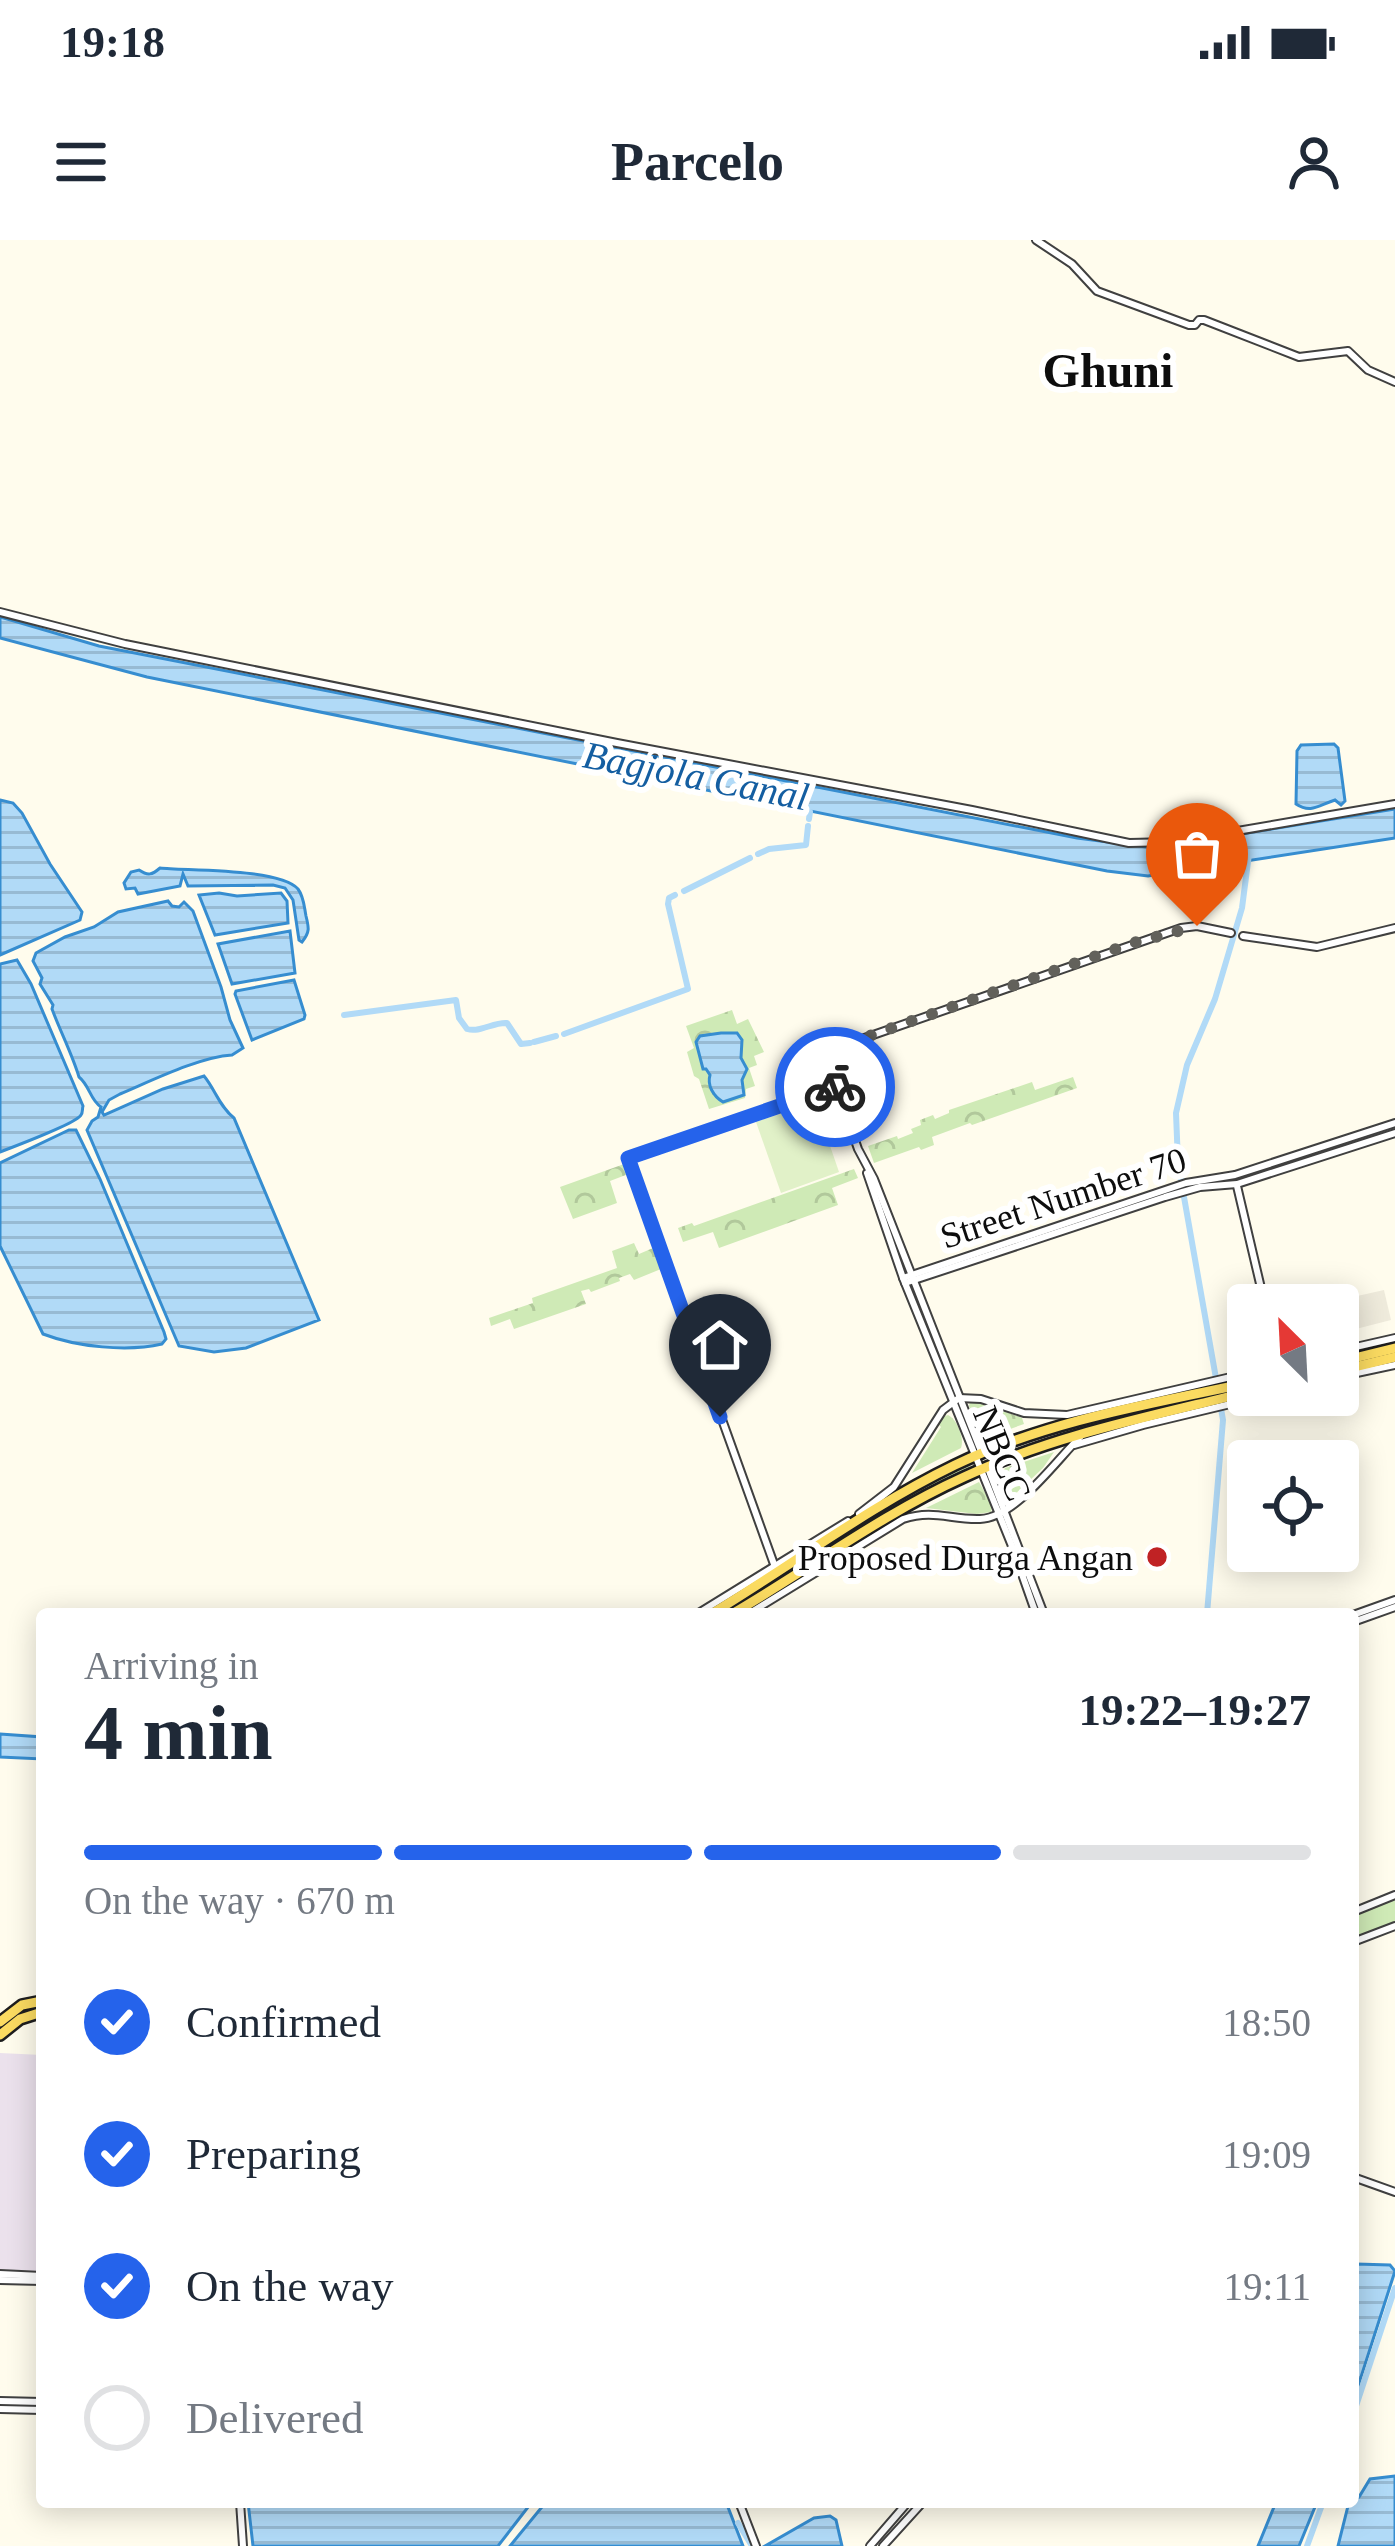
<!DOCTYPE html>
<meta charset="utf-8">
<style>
:root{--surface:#fff;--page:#f6f6f7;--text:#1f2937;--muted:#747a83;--line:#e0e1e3;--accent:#2563eb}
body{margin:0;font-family:"Times New Roman",serif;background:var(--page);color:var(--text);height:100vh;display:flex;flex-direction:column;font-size:45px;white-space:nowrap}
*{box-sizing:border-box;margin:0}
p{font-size:39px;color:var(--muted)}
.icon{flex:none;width:66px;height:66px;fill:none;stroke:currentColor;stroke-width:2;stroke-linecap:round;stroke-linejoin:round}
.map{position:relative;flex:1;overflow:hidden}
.side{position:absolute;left:36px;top:1368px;width:1323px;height:900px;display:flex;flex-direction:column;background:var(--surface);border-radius:12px;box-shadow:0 6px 30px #0003}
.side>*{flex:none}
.needle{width:78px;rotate:336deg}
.tools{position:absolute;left:1227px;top:1044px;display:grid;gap:24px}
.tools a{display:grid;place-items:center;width:132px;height:132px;border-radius:12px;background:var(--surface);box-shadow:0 6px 30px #0003;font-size:60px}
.pin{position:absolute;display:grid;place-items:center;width:102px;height:102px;color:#fff;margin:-123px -51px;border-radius:50% 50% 50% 0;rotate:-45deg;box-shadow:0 0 12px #0007}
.pin .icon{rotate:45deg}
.courier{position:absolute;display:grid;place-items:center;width:120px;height:120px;margin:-60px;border:9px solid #2563eb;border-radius:50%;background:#fff;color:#222;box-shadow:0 3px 15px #0007}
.summary em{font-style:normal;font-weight:600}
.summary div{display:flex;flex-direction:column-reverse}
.summary{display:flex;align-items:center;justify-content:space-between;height:204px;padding:0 48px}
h1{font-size:78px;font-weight:600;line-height:90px}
.bar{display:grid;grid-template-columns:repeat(4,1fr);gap:18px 12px;align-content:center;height:144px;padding:0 48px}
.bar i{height:15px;border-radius:9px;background:var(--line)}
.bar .on{background:var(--accent)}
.bar p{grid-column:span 4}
ol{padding:0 48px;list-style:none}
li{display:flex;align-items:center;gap:36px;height:132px}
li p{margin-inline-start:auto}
li .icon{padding:12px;border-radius:50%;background:var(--accent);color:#fff;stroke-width:4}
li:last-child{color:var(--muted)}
li i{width:66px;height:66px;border:6px solid var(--line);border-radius:50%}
.status{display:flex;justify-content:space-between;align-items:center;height:84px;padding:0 60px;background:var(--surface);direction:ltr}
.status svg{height:33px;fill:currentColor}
header{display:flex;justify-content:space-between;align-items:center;height:156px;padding:0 48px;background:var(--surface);font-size:54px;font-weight:600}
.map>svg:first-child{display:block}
.industrial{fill:#ebe1ec}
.grass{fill:url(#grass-tufts)}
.park{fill:url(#park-crowns)}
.pitch{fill:#e1f1c8}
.plaza{fill:#efebdc}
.water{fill:url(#water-rules);stroke:#368dd0;stroke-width:3}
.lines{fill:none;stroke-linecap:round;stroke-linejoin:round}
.canal{stroke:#b1daf7;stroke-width:6}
.minor-casing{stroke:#404040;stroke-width:10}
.major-casing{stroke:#1e1e1e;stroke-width:14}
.minor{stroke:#fff;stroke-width:6}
.major{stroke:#fbdb61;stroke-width:9}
.done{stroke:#62615b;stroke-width:12;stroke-dasharray:0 21.6}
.route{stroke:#2563eb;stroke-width:15}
.poi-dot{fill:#c02224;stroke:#fff;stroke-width:4.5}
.labels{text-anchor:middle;stroke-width:12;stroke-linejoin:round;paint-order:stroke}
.street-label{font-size:36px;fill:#0d0d0d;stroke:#fff}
.poi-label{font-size:36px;fill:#0d0d0d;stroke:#fff;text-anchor:end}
.water-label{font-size:39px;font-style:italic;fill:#145ea1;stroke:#fff}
.district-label{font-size:48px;font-weight:bold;fill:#0d0d0d;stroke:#fff}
</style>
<div class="status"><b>19:18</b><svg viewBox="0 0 49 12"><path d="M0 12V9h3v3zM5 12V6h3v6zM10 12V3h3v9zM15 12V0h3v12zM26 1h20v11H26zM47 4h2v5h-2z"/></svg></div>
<header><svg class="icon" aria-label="menu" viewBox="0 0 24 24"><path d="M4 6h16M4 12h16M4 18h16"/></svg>Parcelo<svg class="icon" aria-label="person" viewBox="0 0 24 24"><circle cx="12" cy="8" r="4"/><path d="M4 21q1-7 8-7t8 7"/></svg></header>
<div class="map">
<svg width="1395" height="2306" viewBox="0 0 1395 2306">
<defs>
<pattern id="grass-tufts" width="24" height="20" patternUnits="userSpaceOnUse" patternTransform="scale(3)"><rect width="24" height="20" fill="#cfeab6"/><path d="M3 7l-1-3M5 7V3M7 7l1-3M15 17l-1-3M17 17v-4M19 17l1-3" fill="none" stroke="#b1c89b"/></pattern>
<pattern id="park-crowns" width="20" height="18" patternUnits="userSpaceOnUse" patternTransform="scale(3)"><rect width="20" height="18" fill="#cfeab6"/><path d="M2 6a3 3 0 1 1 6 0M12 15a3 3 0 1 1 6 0" fill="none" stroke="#b1c89b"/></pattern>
<pattern id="water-rules" width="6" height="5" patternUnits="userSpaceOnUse" patternTransform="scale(3)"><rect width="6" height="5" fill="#b1daf7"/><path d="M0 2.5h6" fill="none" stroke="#97bad3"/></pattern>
</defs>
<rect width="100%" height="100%" fill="#fffced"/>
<!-- industrial -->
<polygon class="industrial" points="0,1813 42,1815 40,1937 42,1938 42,2034 0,2033"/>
<!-- grass -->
<g class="grass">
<polygon points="968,1223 970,1227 925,1249 727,1374 716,1374 878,1272"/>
<polygon points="1395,1659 1395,1682 1353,1698 1353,1675"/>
</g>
<!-- park -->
<g class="park">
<polygon points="732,770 737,784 748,779 764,812 754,816 757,825 749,828 755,846 746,849 745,858 709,869 699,839 694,836 687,812 694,808 686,786"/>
<polygon points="1073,837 1077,848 972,885 970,883 932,897 934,905 921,910 919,907 874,923 868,906 897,896 898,899 913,893 911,889 921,885 920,880 933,875 935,879 949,873 949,870 1032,842 1035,850"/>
<polygon points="627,923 631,933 610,941 617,963 573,979 560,947"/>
<polygon points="854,929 858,938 832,948 838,965 719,1008 713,992 683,1002 678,988 692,983 694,986"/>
<polygon points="634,1003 639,1014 653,1008 661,1029 634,1040 630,1034 619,1038 620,1041 591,1052 589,1049 581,1051 586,1064 514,1089 510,1079 491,1086 489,1078 533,1063 532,1058 617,1028 612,1011"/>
<path d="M 970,1162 C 989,1164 1005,1172 1022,1178 L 1024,1184 L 982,1199 L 969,1166 Z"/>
<path d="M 948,1175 C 957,1179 965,1199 961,1208 L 912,1233 L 941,1187 L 937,1183 L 940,1178 Z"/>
<polygon points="1054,1212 1043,1228 1010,1259 1000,1239 1005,1228"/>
<polygon points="979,1242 992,1265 991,1272 977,1274 926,1268"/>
</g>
<!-- pitch -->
<polygon class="pitch" points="815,862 839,932 781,953 756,882"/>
<!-- plaza -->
<polygon class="plaza" points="1384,1050 1391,1080 1352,1090 1344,1059"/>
<!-- water -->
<g class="water">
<polygon points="0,377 99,406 1077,598 1154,608 1395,569 1395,598 1148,636 1107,631 147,437 0,398"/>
<path d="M 1334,504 L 1338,508 L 1345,561 L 1341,565 L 1335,560 C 1319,565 1311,574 1296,564 L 1297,511 L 1301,505 Z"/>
<polygon points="0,560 13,563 22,573 50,624 82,672 80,680 0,715"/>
<path d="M 160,628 C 186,631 279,628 298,649 C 304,657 304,666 306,676 C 309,688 310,692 302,702 L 299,700 L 293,660 L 285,648 L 273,645 L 188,646 L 183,634 L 180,646 L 138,654 L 135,648 L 126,649 L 124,643 L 131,632 L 139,630 C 148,636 152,635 160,628 Z"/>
<polygon points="219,653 237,656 281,653 287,661 288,683 215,695 199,655"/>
<path d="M 168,661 L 172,666 L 179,667 L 184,662 L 193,671 L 221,747 L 230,780 L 243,808 L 232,815 C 199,817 151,841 120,854 L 109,860 L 102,872 L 104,875 L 163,849 L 204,836 C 215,849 219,866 234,878 L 319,1080 L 246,1108 L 214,1112 L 179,1106 L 87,890 L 92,881 L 98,877 L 101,867 C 90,860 90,846 79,837 C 72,814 61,793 52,769 L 53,765 L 40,744 L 42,738 L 33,721 L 36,713 L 65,697 L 94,687 L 118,672 Z"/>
<polygon points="290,691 295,733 232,744 218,704"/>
<path d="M 17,720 L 31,744 L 83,866 C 82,869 83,873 81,875 C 77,883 13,907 0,912 L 0,724 Z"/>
<polygon points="294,740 305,775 304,779 252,800 235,754 236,751"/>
<path d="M 721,793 L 737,793 L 742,800 L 741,818 L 747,829 L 742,840 L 744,855 L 723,862 C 713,856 707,845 710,835 L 706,829 L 703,829 L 696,802 L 700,796 Z"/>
<path d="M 69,890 L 76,890 L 100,939 L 164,1092 L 166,1099 L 162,1104 C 127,1112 77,1107 43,1094 L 0,1006 L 0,923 Z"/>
<polygon points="0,1494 42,1497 42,1519 0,1517"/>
<polygon points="1356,2024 1390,2025 1395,2031 1353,2162 1353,2059"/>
<polygon points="1395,2236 1395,2306 1338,2306 1349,2262 1359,2257 1370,2239"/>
<polygon points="248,2262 532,2262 498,2306 253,2306"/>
<polygon points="546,2262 726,2262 743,2306 510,2306"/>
<polygon points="1276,2262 1317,2262 1299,2306 1258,2306"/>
<polygon points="830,2276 836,2280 842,2306 765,2306 814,2278"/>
</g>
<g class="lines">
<!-- canal -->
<g class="canal">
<polyline points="809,579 810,572"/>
<polyline points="758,614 769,609 806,605 808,586"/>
<polyline points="684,651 750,618"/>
<path d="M 344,775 L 456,760 L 459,778 L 467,789 C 480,793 493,782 507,783 L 521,804 L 530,803"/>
<polyline points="564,794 688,749 668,664 669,658 675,655"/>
<polyline points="534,802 556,796"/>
<polyline points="1217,1144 1178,923 1176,873 1187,825 1215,759 1242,668 1249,614"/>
<polyline points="1207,1374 1223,1180 1220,1163"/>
<polyline points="1353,2175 1395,2048"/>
<polyline points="738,2283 752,2306"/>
<polyline points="1307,2306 1323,2262"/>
</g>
<defs>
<g id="minor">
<polyline points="1036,0 1072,24 1097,51 1189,85 1195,85 1199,80 1204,80 1299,117 1348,111 1368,130 1395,142"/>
<polyline points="0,372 125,404 617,503 972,570 1129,603 1173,602 1395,564"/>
<polyline points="1243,696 1317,707 1395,688"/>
<polyline points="867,933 903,1038 1012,1306 1036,1374"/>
<polyline points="1237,946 1265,1065"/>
<polyline points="903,1038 1186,943 1235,935 1395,883"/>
<polyline points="905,1043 1165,957 1200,947 1237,944 1395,893"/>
<polyline points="1338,1111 1395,1098"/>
<polyline points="1338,1137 1395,1125"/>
<polyline points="1074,1205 1143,1185 1268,1155"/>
<polyline points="982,1214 874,939 858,909 824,812 1181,688 1197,686 1231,693"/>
<polyline points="987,1226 1044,1374"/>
<polyline points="859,1274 894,1247 943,1170 959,1158 981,1159 1024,1173 1067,1175 1248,1133"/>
<polyline points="775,1327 628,918 836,847"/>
<polyline points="697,1374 848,1281"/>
<path d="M 748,1374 L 903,1279 C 934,1269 950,1280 980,1279 C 1016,1278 1057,1219 1082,1195"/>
<polyline points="1353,1375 1395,1360"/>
<polyline points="1353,1382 1395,1367"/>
<polyline points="1353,1672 1395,1655"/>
<polyline points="1353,1702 1395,1686"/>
<polyline points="1353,1937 1395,1952"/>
<polyline points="0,2034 42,2036"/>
<polyline points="0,2040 42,2041"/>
<polyline points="0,2161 42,2162"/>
<polyline points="0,2169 42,2170"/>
<polyline points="240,2262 243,2306"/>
<polyline points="739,2262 756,2306"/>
<polyline points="870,2306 908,2262"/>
<polyline points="883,2306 923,2262"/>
</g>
<g id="major">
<polyline points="1338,1122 1395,1108"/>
<polyline points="1338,1131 1395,1117"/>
<path d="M 711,1374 C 792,1325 870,1266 955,1225 C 1047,1181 1149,1164 1248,1143"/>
<path d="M 732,1374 C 809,1329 882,1274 964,1237 C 1054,1195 1152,1176 1248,1152"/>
<polyline points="0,1782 22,1765 42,1761"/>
<polyline points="0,1795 20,1779 42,1772"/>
</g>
</defs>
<!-- minor casing -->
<use href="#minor" class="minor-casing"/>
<!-- major casing -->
<use href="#major" class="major-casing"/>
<!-- minor -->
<use href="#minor" class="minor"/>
<!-- major -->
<use href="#major" class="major"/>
</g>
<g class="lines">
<!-- done -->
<polyline class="done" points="835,847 824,812 1133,703 1197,686"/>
<!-- route -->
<polyline class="route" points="720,1177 628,918 835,847"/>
</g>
<!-- markers -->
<circle class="poi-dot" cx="1157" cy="1317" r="12"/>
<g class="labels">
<!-- street labels -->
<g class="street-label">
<text transform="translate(1063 957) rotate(-18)" y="13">Street Number 70</text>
<text transform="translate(1003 1213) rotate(68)" y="13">NBCC</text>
</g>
<!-- poi labels -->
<g class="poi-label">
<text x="1133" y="1330">Proposed Durga Angan</text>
</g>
<!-- water labels -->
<g class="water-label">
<text transform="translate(696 535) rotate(11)" y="14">Bagjola Canal</text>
</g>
<!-- district labels -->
<g class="district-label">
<text x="1108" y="147">Ghuni</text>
</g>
</g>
</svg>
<div class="tools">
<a><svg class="needle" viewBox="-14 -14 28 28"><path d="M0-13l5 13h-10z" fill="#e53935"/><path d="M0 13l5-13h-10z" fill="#747a83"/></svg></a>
<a><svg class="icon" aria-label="locate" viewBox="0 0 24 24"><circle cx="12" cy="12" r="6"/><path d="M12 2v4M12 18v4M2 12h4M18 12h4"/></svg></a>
</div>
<div class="pin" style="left:1197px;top:686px;background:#ea580c"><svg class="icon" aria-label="bag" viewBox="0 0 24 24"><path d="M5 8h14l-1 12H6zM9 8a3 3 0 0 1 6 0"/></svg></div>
<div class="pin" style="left:720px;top:1177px;background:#1f2937"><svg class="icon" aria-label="home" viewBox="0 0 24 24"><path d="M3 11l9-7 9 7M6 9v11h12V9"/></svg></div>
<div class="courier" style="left:835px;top:847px"><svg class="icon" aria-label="bike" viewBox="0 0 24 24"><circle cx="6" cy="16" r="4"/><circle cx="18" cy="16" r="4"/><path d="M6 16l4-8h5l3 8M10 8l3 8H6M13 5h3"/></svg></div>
<section class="side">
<div class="summary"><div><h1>4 min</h1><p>Arriving in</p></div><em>19:22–19:27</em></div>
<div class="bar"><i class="on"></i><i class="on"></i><i class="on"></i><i></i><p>On the way · 670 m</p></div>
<ol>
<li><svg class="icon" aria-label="check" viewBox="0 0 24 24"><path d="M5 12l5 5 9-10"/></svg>Confirmed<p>18:50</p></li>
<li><svg class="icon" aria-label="check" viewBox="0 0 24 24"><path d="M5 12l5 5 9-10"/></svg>Preparing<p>19:09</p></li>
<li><svg class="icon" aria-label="check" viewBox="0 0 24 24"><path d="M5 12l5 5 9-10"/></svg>On the way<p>19:11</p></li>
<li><i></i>Delivered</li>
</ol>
</section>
</div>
